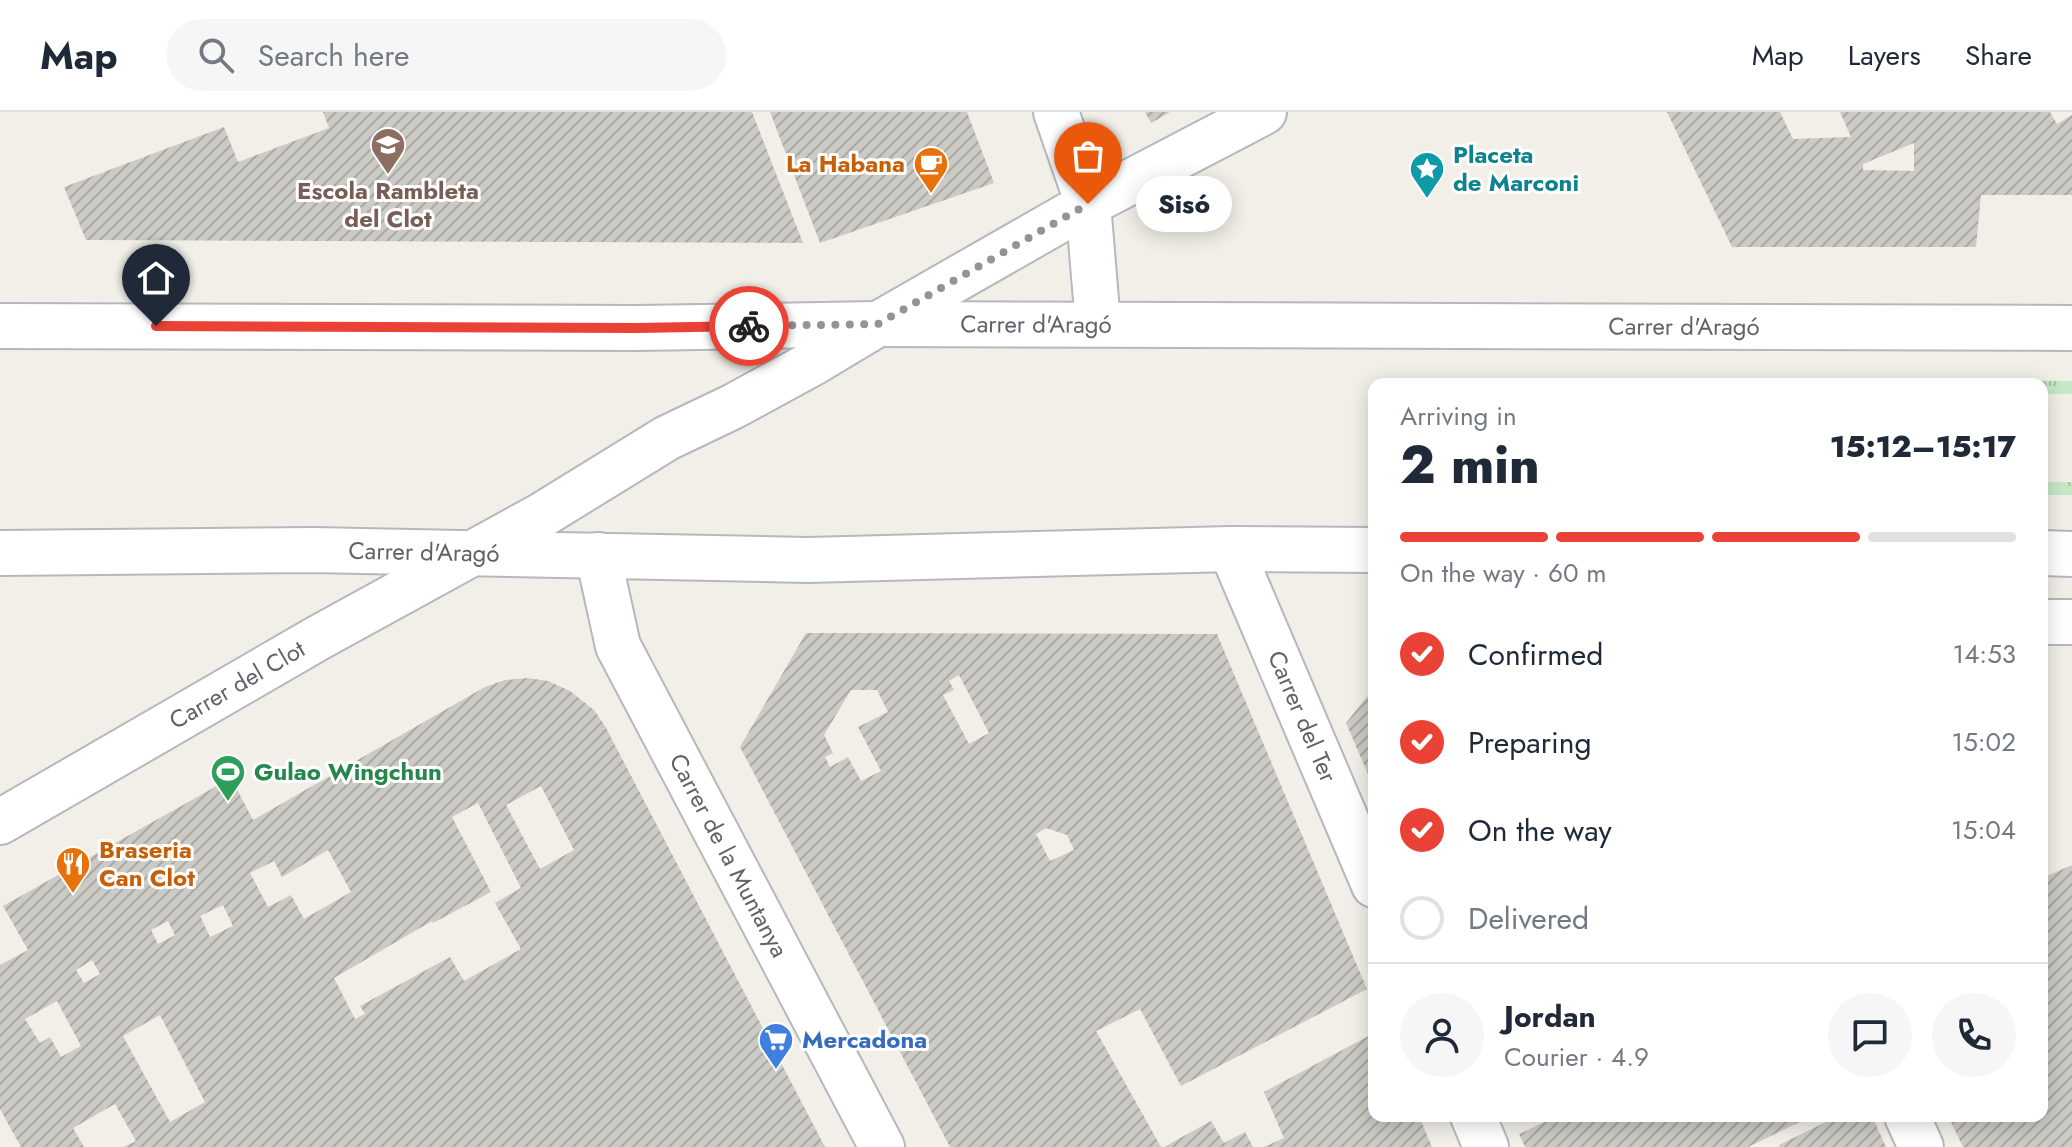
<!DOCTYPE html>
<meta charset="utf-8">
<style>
:root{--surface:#fff;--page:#f6f6f7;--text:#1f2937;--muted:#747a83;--line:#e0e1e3;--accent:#ea4335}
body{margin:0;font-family:Jost,sans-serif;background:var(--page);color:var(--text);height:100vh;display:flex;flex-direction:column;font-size:30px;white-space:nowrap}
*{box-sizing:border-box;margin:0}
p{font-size:26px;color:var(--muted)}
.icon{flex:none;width:44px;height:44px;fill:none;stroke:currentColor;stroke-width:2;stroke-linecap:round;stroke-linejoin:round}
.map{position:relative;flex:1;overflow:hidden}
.details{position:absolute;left:1368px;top:266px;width:680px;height:744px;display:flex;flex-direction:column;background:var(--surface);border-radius:16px;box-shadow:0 4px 20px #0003}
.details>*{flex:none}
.pin{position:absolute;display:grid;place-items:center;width:68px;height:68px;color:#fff;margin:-82px -34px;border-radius:50% 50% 50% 0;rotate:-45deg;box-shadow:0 0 8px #0007}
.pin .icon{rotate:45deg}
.courier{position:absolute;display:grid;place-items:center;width:80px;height:80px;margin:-40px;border:6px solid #ea4335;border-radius:50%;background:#fff;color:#222;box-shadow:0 2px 10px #0007}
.bubble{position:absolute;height:56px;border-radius:28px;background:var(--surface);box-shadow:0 4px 20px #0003;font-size:26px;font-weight:800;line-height:56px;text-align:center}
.head em{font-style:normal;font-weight:800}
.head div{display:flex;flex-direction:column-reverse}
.head{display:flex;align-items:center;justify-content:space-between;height:136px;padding:0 32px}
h1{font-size:52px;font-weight:800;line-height:60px}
.bar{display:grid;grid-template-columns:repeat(4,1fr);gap:12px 8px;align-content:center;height:96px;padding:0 32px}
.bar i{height:10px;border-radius:6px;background:var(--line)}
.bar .on{background:var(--accent)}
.bar p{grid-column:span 4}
.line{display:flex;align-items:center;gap:20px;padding:0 32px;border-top:2px solid var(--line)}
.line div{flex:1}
.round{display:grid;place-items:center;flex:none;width:84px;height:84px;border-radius:42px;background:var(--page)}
ol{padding:0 32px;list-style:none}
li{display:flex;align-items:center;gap:24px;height:88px}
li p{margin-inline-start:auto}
li .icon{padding:8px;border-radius:50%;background:var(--accent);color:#fff;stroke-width:4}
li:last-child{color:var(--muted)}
li i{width:44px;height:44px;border:4px solid var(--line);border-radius:50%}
header{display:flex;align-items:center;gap:48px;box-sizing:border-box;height:112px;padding:0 40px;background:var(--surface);border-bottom:2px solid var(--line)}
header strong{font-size:38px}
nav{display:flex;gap:44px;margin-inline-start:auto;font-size:28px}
.search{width:560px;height:72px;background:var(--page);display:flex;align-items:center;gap:20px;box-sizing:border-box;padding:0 28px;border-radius:44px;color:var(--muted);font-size:30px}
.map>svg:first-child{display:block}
.grass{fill:url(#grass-tufts)}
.building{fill:url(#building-hatch);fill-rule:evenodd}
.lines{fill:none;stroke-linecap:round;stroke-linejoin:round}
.minor-casing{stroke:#b5b8bc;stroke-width:48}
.minor{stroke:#fff;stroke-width:44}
.done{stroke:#929495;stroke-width:8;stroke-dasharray:0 14.4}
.route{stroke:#ea4335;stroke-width:10}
.labels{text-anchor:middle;stroke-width:6;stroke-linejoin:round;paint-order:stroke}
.culture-label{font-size:24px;font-weight:bold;fill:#0d838f;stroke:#fff;text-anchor:start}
.food-label{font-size:24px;font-weight:bold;fill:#c56008;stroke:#fff;text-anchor:end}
.education-label{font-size:24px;font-weight:bold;fill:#785e54;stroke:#fff}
.street-label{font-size:24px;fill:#5f6368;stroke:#fff}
.leisure-label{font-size:24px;font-weight:bold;fill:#27864d;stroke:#fff;text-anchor:start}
.shop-label{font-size:24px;font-weight:bold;fill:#366cbe;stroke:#fff;text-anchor:start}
</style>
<header>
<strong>Map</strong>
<div class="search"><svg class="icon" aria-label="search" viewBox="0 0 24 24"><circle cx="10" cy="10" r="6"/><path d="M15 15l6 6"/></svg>Search here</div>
<nav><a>Map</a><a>Layers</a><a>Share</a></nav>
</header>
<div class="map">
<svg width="2072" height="1035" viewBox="0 0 2072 1035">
<defs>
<pattern id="grass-tufts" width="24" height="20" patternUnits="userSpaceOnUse" patternTransform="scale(2)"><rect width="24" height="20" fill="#c5e8c5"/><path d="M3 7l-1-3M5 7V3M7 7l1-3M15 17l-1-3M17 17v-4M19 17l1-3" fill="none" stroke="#a3c0a4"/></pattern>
<pattern id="building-hatch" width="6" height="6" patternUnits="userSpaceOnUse" patternTransform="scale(2)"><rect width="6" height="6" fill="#cccac5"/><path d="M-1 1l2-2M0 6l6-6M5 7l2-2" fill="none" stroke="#a9a8a4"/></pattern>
</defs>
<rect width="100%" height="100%" fill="#f1efe8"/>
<!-- grass -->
<g class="grass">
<polygon points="1890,268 2072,269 2072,282 2042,282 2042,272 1890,272"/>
<rect x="1401" y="270" width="431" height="2"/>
<rect x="2042" y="370" width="30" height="13"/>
</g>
<!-- building -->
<g class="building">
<polygon points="323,0 752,0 803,131 86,128 64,75 224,15 238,50 329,16"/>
<polygon points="770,0 967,0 994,71 820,131"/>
<polygon points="1145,0 1170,0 1151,11"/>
<path d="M 1667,0 L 1780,0 L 1793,27 L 1851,25 L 1840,0 L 2050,0 L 2057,12 L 2072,3 L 2072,83 L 1981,83 L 1976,135 L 1732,135 ZM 1914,31 L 1914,59 L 1863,58 L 1863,52 Z"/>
<path d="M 806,521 L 1217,522 L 1367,877 L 1181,974 L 1140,897 L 1096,919 L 1161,1035 L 950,1035 L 740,635 ZM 959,563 L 989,621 L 969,632 L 943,583 L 954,578 L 949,569 ZM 851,578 L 877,578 L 888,600 L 858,615 L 881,659 L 861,669 L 848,645 L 830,655 L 825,645 L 833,641 L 824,623 ZM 1046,716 L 1067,723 L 1074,738 L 1050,749 L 1036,722 Z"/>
<path d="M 527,566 L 548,569 L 570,579 L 594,598 L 605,614 L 825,1035 L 124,1035 L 136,1029 L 115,992 L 73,1016 L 84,1035 L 21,1035 L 0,997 L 0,853 L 28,838 L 3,794 L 231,666 L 253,708 L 485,575 L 505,568 ZM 541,674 L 574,738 L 540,757 L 506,693 ZM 478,691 L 521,776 L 495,791 L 521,837 L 464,869 L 450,845 L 360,894 L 365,902 L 355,907 L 334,866 L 432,809 L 433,811 L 491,780 L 452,705 ZM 328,738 L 351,780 L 304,807 L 291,783 L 268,795 L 250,761 L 274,749 L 282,765 ZM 223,793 L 233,814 L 210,825 L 200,804 ZM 168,809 L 175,823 L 158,832 L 151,818 ZM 92,848 L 100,862 L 84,871 L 76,858 ZM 57,889 L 81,934 L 61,945 L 50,925 L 40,931 L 25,907 ZM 160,903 L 205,990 L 170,1010 L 123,924 Z"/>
<polygon points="1374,576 1374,676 1346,611"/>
<polygon points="2072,753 2072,1035 1963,1035 1948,1004 2042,1004 2042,766"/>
<polygon points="1374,921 1374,1004 1419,1004 1432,1035 1264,1035 1284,1026 1264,980"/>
<polygon points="1557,1004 1812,1004 1748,1035 1525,1035 1519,1022"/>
<polygon points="1838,1004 1872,1004 1886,1035 1780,1035 1779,1033"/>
<polygon points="1211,1009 1224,1031 1245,1020 1253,1035 1164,1035"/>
</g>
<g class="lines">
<defs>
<g id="minor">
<polyline points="1056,0 1088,92 1098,212"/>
<path id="s1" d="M 0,214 L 637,216 L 878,212 L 2072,216"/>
<path id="s2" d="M 1231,437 L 1374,773"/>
<path id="s3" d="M 0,441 L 313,438 L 808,448 L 1231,437 L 1374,438"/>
<polyline points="2042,441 2072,442"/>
<path id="s4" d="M 598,443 L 618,534 L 882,1035"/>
<polyline points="2042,510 2072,510"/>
<path id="s5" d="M 0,710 L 318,526 L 542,403 L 667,326 L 732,295 L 813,251 L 878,212 L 1088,92 L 1264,0"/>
<polyline points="1473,1004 1486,1035"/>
<polyline points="1907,1004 1921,1035"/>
</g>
</defs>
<!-- minor casing -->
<use href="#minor" class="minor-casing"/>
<!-- minor -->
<use href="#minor" class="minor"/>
</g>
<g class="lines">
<!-- done -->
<polyline class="done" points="749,214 878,212 1088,92"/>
<!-- route -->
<polyline class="route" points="156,214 637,216 749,214"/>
</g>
<!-- icons -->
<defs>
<symbol id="school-pin" viewBox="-11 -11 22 30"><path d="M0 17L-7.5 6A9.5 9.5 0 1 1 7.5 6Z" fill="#8d6e63" stroke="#fff"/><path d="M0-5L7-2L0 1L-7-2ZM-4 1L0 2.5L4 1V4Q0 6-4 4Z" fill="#fff"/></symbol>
<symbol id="cafe-pin" viewBox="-11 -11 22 30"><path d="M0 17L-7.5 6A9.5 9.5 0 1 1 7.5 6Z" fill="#e8710a" stroke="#fff"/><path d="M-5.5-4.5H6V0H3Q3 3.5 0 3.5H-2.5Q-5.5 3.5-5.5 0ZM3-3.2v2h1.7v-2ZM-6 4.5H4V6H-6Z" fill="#fff"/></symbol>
<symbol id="sight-pin" viewBox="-11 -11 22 30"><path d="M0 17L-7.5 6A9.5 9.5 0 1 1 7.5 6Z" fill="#0f9aa8" stroke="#fff"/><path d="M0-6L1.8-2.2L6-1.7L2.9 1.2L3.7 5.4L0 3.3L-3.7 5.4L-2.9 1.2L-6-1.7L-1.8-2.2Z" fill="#fff"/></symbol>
<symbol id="stadium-pin" viewBox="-11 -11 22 30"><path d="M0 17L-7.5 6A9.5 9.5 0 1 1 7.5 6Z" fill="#2e9e5b" stroke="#fff"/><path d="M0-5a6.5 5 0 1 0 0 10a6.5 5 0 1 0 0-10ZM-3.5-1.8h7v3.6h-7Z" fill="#fff"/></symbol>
<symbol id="restaurant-pin" viewBox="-11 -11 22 30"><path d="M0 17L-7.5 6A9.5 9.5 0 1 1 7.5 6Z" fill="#e8710a" stroke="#fff"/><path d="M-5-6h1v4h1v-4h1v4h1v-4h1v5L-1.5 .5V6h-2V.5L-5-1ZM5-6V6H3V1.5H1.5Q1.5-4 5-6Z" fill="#fff"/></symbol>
<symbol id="supermarket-pin" viewBox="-11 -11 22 30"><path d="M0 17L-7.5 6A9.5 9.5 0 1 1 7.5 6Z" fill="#3f7fe0" stroke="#fff"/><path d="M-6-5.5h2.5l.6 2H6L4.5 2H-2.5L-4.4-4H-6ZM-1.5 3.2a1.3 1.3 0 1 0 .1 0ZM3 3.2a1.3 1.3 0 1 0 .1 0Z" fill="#fff"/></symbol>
</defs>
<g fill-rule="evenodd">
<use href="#school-pin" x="368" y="13" width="40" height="54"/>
<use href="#cafe-pin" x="911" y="32" width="40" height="54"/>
<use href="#sight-pin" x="1407" y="37" width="40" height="54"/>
<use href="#stadium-pin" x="208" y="640" width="40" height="54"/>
<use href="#restaurant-pin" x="53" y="732" width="40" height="54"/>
<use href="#supermarket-pin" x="756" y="908" width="40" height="54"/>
</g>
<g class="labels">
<!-- culture labels -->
<g class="culture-label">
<text x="1453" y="51">Placeta<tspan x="1453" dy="28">de Marconi</tspan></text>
</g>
<!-- food labels -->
<g class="food-label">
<text x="905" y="60">La Habana</text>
<text x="99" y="746" text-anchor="start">Braseria<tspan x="99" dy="28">Can Clot</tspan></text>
</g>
<!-- education labels -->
<g class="education-label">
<text x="388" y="87">Escola Rambleta<tspan x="388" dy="28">del Clot</tspan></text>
</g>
<!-- street labels -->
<g class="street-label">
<text dy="8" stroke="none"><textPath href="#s1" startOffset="1036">Carrer d'Aragó</textPath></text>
<text dy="8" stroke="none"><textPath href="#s1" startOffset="1684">Carrer d'Aragó</textPath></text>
<text dy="8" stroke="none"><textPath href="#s3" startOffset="424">Carrer d'Aragó</textPath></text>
<text dy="8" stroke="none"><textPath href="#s5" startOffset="274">Carrer del Clot</textPath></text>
<text dy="8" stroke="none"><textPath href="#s2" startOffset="182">Carrer del Ter</textPath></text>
<text dy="8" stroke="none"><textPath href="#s4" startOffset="330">Carrer de la Muntanya</textPath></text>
</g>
<!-- leisure labels -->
<g class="leisure-label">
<text x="254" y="668">Gulao Wingchun</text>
</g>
<!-- shop labels -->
<g class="shop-label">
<text x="802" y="936">Mercadona</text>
</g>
</g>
</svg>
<div class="pin" style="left:1088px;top:92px;background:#ea580c"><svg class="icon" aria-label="bag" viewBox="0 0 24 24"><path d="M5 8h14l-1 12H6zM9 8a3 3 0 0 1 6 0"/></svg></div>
<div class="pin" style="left:156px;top:214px;background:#1f2937"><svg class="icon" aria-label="home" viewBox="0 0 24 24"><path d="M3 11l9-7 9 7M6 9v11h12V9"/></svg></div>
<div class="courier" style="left:749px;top:214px"><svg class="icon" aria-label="bike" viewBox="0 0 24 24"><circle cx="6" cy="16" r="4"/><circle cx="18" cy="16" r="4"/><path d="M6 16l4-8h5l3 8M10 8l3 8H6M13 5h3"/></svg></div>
<div class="bubble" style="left:1136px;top:64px;width:96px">Sisó</div>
<section class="details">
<div class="head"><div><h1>2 min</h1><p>Arriving in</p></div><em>15:12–15:17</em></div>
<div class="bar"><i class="on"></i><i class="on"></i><i class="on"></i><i></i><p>On the way · 60 m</p></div>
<ol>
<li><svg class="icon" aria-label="check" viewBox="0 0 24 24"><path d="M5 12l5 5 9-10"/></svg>Confirmed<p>14:53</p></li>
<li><svg class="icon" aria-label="check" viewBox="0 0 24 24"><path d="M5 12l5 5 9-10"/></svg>Preparing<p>15:02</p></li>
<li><svg class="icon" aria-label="check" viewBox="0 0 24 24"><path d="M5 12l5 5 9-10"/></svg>On the way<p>15:04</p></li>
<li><i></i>Delivered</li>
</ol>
<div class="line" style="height:144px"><a class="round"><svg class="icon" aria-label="person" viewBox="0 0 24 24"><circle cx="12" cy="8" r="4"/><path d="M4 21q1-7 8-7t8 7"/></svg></a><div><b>Jordan</b><p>Courier · 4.9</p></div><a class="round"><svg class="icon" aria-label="chat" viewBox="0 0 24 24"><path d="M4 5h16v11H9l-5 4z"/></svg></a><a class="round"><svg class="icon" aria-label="phone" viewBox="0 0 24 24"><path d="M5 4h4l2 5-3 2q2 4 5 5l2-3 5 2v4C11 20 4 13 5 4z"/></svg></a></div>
</section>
</div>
